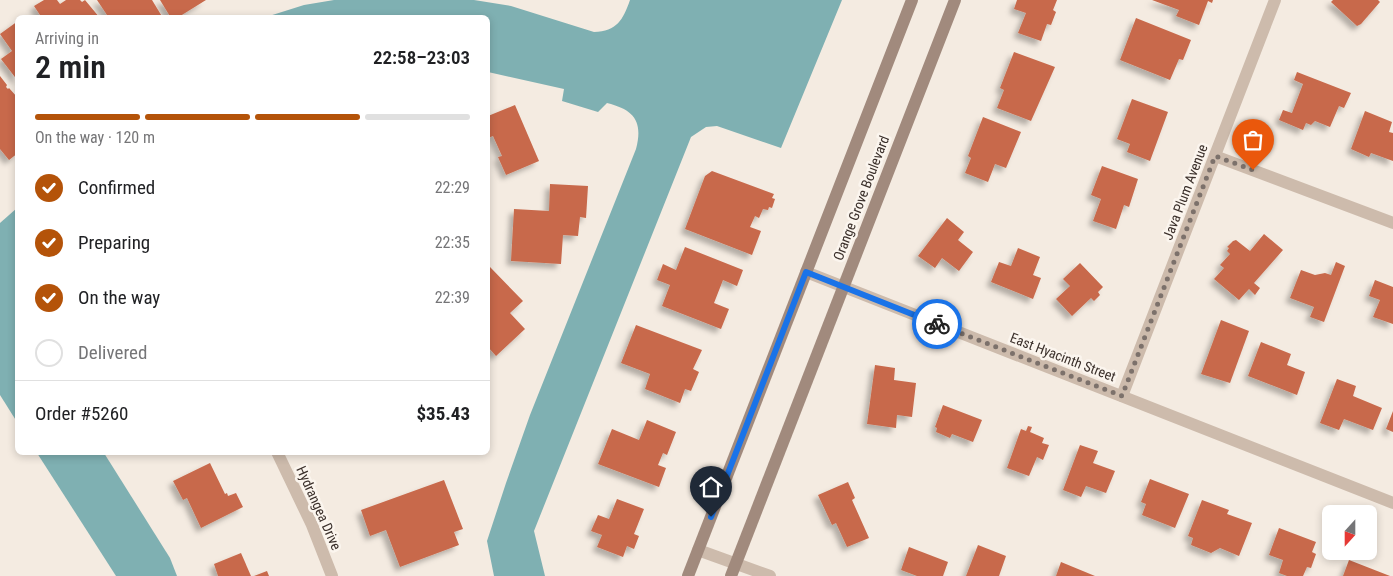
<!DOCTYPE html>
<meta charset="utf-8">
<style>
:root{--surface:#fff;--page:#f2f2f2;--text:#202124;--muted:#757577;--line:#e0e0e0;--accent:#b45309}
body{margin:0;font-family:"Roboto Condensed",sans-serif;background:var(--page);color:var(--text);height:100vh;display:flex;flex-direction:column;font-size:19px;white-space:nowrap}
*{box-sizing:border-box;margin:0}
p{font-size:16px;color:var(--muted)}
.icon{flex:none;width:28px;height:28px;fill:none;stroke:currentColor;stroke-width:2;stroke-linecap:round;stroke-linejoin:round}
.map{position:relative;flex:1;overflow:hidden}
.sheet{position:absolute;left:15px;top:15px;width:475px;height:440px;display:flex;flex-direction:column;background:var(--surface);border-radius:8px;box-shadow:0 2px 8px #0003}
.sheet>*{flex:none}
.needle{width:32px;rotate:201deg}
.controls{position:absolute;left:1322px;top:505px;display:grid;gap:10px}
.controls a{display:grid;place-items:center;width:55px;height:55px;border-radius:8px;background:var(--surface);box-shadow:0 2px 8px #0003;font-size:25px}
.pin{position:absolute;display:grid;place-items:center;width:42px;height:42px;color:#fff;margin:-51px -21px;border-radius:50% 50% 50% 0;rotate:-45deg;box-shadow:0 0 5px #0007}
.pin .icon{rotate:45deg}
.courier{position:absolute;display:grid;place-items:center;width:50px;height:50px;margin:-25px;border:4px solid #1a73e8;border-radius:50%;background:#fff;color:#222;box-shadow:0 1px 6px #0007}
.summary em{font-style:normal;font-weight:600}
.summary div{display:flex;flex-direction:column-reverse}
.summary{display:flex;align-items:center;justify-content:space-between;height:85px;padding:0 20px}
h1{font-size:32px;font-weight:600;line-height:38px}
.bar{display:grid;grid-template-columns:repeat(4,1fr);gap:8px 5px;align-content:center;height:60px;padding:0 20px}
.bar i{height:6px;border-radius:4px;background:var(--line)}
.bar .on{background:var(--accent)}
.bar p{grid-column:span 4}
.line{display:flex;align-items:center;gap:12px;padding:0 20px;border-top:1px solid var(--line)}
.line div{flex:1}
ol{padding:0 20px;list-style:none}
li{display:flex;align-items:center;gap:15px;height:55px}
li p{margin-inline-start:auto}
li .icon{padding:5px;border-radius:50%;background:var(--accent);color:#fff;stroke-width:4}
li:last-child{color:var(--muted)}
li i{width:28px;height:28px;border:2px solid var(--line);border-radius:50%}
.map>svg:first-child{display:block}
.water{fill:#7fb0b2}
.building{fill:#c8694b;filter:url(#shadow)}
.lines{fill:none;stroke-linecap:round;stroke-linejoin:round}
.street{stroke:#cdbbac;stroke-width:12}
.secondary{stroke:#a18a7d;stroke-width:12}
.done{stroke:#7c716b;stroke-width:5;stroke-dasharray:0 9}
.route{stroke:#1a73e8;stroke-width:6}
.labels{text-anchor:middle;stroke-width:5;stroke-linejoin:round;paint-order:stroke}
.street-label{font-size:14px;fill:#3b302b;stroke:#fbf5ee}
</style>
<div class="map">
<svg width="1393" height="576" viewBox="0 0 1393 576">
<defs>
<filter id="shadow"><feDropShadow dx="-4.5" dy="4.5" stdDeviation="2.5" flood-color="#0004"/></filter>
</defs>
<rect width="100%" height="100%" fill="#f4ebe1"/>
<!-- water -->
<g class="water">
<path d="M 334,0 L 474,0 L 511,6 L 594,32 C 617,31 623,20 630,0 L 842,0 L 781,148 L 717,126 L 706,127 L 691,137 L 534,531 L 545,576 L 494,576 L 487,541 L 506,483 L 530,415 L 636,149 C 643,122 635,110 607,103 L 598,112 L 562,101 L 564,89 L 488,72 L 488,18 L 266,17 L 304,5 Z"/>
<polygon points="17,208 17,422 0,395 0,223"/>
<polygon points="37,453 104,453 170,558 177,576 116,576"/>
</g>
<!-- building -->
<g class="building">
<polygon points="44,0 57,0 60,4 66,0 80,0 82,2 85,0 100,18 42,18 34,6"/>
<polygon points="97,0 152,0 163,18 109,18"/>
<polygon points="160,0 206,0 177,18 171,18"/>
<polygon points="1017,0 1057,0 1053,10 1056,12 1051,25 1047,24 1041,41 1018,33 1026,13 1014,9"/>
<polygon points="1152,0 1213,0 1212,3 1208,1 1199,25 1176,16 1179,10"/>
<polygon points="1333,0 1378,0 1380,2 1361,24 1357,26 1331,2"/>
<polygon points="1136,18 1191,40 1183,60 1179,59 1170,80 1120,60"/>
<polygon points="18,21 18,81 1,59 12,51 0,34"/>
<polygon points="1014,52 1055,67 1031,121 997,108 1004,90 1000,88"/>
<polygon points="1297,72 1351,93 1344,108 1339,106 1330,127 1315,121 1311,125 1306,123 1303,130 1279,120 1283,110 1292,113 1303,84 1294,80"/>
<polygon points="0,76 7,85 6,87 8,89 9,88 17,97 18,153 9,160 0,149"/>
<polygon points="1132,99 1168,112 1150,161 1127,152 1130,144 1117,139"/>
<polygon points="515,105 539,161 506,175 498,157 502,156 493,136 488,138 488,116"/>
<polygon points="1365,111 1392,122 1389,132 1393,133 1393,161 1371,153 1369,157 1351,149"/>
<polygon points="983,117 1021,132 1006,168 995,164 988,182 965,173 971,158 968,156"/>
<polygon points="1102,166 1138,179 1129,207 1124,205 1116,229 1093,221 1101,199 1091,195"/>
<polygon points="712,171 774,194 772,198 775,199 772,208 769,207 768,210 763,209 759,218 755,216 750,227 761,231 752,255 685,229 705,176"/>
<polygon points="550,184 588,186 586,218 580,217 578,236 563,235 561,264 511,261 514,209 549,211"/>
<polygon points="947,218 964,232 958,240 973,252 959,271 942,258 935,268 918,256"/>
<polygon points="1264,234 1283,250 1254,283 1260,288 1255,295 1249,289 1239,300 1214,279 1224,268 1220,265 1230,254 1227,251 1229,248 1227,247 1233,241 1236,240 1250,251"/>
<polygon points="685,247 743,270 737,286 723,280 714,303 729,309 721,329 662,306 670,285 657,280 663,264 676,270"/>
<polygon points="1018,248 1040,257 1033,275 1041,278 1033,299 991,282 999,262 1011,266"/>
<polygon points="1336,262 1345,266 1324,322 1310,317 1314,307 1290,298 1301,270 1315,275 1325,273 1331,275"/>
<polygon points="1080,263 1103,287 1098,292 1100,295 1094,301 1091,298 1072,316 1056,299 1070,286 1063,279"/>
<polygon points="490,267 523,301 510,313 525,329 496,356 488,347 488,269"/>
<polygon points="1375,280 1393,287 1393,324 1373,317 1380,300 1369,296"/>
<polygon points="1221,320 1249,331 1230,383 1201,374"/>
<polygon points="636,325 702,350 693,369 699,372 691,391 685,389 680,403 645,389 650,374 621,363"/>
<polygon points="1261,342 1291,354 1287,365 1305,372 1297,395 1248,376"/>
<polygon points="875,365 895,368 894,380 916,383 912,417 897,415 896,428 867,424"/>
<polygon points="1337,379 1356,386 1353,396 1382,408 1373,430 1344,419 1339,430 1320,423"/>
<polygon points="943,405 982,420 973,442 952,434 950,438 936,432 937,428 935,427"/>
<polygon points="1393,411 1393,432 1386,429"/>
<polygon points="647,420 676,432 667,455 663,453 658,465 666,468 659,487 598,464 612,429 639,440"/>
<polygon points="1028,426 1032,427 1030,432 1044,438 1042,443 1049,445 1043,460 1037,457 1029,476 1007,468 1021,429 1026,431"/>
<polygon points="1080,445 1098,451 1093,463 1115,471 1106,493 1086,486 1081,497 1063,490"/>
<polygon points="210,463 225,494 227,493 228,496 236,493 243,507 201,528 187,498 183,500 173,481"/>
<polygon points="1150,479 1189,494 1175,528 1142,515 1146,504 1141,502"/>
<polygon points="444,480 463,529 454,532 459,545 400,567 386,530 370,536 361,510"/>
<polygon points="848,482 855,498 852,500 869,538 847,547 836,523 832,525 818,495"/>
<polygon points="617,499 644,509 634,534 639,536 634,549 627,546 623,557 597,547 602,535 591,531 598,515 609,519"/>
<polygon points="1202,500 1229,510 1227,514 1252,523 1239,556 1220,548 1211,553 1191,545 1193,538 1188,536"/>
<polygon points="1279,528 1316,542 1312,552 1316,554 1311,568 1307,567 1303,576 1287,576 1279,573 1283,560 1269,555"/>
<polygon points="978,545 1006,556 999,576 966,576"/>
<polygon points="909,547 948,562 943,576 917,576 901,570"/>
<polygon points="241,553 251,576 218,576 214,564"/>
<polygon points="1349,560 1390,576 1343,576"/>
<polygon points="1061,562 1095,576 1056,576"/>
<polygon points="267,571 269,576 254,576"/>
</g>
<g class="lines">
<!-- street -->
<g class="street">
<polyline points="1215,156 1393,223"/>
<polyline points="806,272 1393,503"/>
<polyline points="1122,396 1275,0"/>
<polyline points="277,452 312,525 332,576"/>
<polyline points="698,550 770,576"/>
</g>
<!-- secondary -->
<g class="secondary">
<polyline points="688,576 912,0"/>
<polyline points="731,576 955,0"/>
</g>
</g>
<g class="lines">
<!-- done -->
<polyline class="done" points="937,324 1122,396 1215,156 1253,170"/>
<!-- route -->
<polyline class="route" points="711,517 806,272 937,324"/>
</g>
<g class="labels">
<!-- street labels -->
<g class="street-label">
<text transform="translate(1185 192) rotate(-69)" y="5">Java Plum Avenue</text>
<text transform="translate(861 198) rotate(-69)" y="5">Orange Grove Boulevard</text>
<text transform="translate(1063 357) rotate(21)" y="5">East Hyacinth Street</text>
<text transform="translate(319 508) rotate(66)" y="5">Hydrangea Drive</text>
</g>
</g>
</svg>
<div class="controls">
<a><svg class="needle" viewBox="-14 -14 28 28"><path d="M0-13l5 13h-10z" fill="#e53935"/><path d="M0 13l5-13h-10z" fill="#757577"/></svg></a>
</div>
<div class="pin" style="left:1253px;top:170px;background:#ea580c"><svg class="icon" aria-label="bag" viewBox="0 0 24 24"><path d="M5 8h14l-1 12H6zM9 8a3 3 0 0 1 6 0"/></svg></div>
<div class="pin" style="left:711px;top:517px;background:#1f2937"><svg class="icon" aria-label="home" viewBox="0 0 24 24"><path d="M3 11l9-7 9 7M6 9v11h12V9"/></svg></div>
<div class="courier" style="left:937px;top:324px"><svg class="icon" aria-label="bike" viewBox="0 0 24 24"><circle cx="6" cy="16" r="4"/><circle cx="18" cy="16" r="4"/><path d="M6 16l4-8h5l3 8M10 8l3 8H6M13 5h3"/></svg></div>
<section class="sheet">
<div class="summary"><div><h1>2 min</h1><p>Arriving in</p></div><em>22:58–23:03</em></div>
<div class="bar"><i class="on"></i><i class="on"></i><i class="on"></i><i></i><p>On the way · 120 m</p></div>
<ol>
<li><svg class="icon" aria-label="check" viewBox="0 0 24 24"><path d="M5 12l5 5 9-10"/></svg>Confirmed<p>22:29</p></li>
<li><svg class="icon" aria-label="check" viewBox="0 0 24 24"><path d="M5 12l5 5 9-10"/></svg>Preparing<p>22:35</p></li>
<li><svg class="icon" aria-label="check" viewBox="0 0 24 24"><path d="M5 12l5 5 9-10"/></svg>On the way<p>22:39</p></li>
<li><i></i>Delivered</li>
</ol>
<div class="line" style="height:65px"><div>Order #5260</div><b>$35.43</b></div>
</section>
</div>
